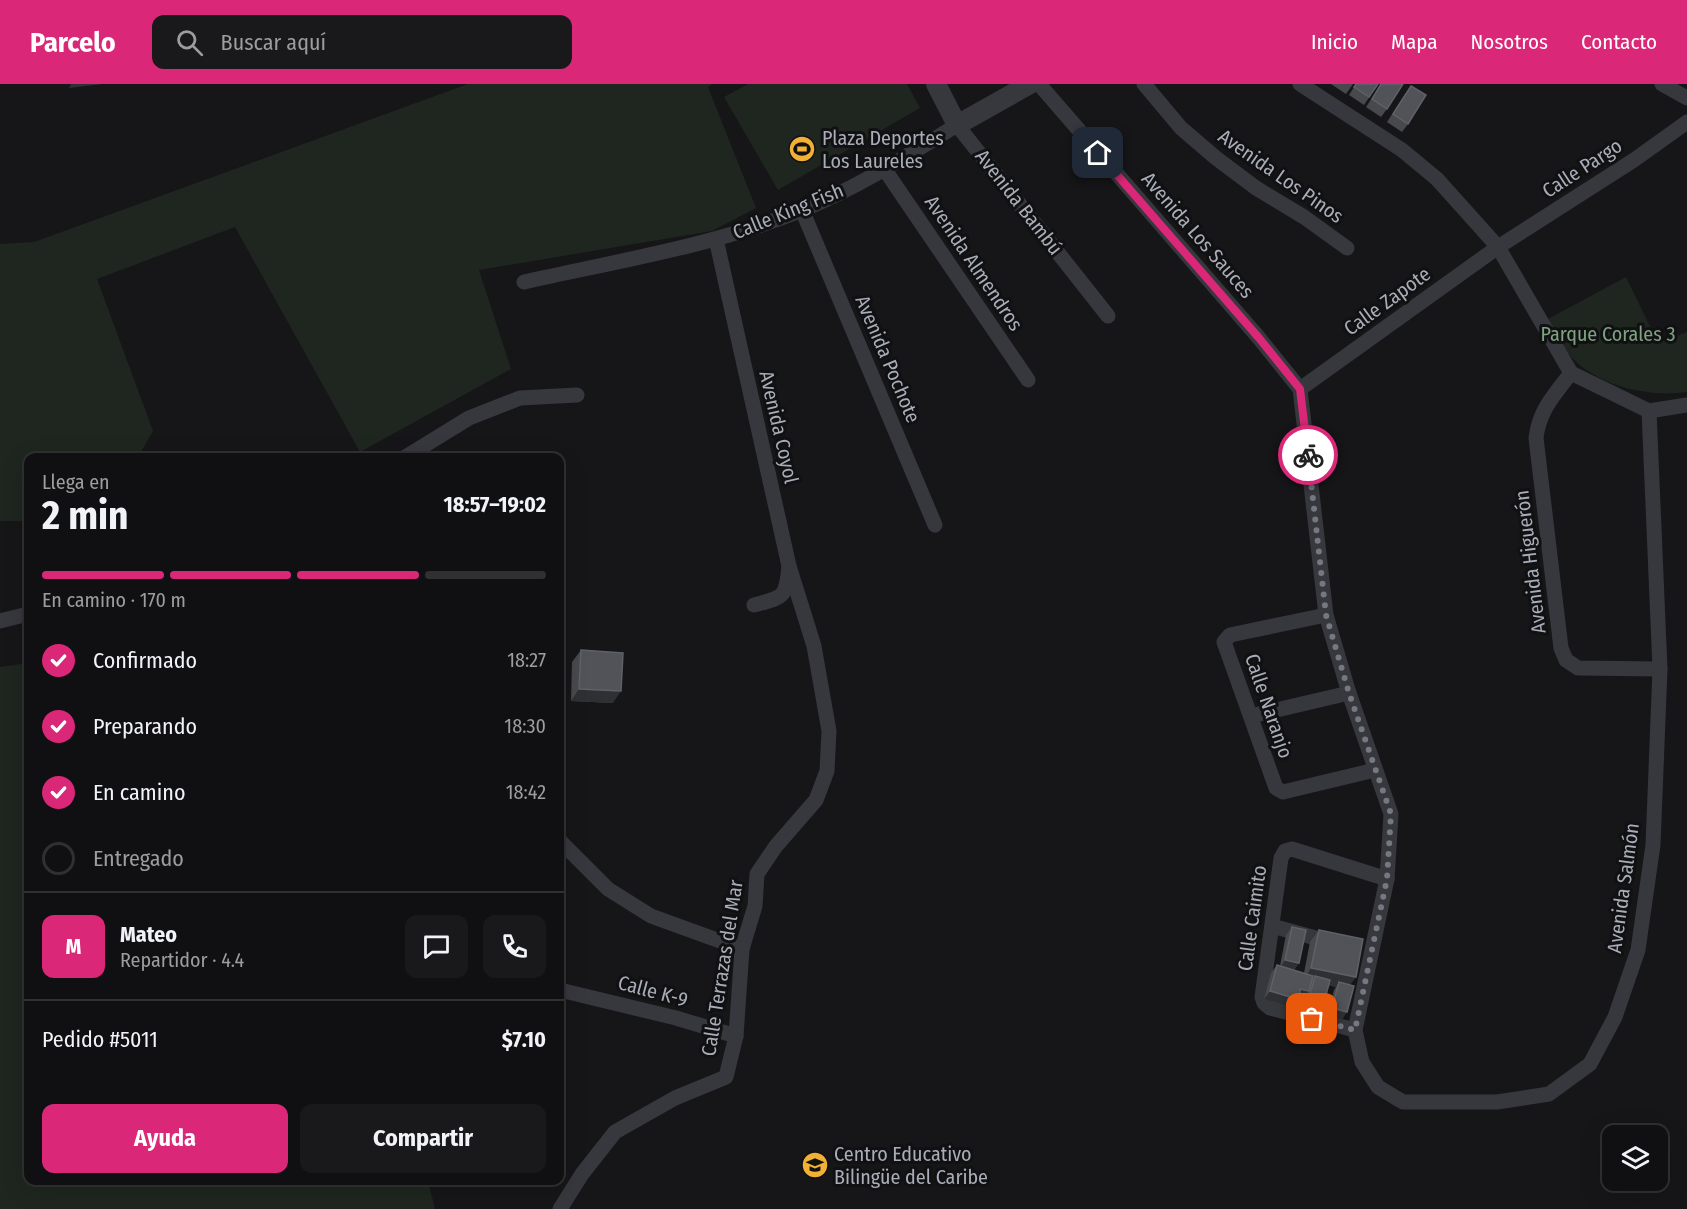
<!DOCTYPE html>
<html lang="es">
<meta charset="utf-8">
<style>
:root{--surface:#101012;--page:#19191b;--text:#f1f3f6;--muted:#9c9d9f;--line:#303032;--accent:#db2777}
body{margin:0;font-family:"Fira Sans Condensed",sans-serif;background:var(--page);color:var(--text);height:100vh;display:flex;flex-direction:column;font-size:22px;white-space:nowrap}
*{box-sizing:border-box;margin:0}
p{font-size:20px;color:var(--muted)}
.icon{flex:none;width:33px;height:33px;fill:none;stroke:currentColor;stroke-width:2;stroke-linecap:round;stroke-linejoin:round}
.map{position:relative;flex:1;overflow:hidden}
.drawer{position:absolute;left:24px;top:369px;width:540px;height:732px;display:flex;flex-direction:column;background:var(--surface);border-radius:12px;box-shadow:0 6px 24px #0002,0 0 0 2px var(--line)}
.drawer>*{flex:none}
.tools{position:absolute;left:1602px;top:1041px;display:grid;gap:12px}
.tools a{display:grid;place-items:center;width:66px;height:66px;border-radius:12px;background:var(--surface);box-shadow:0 6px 24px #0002,0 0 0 2px var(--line);font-size:30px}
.pin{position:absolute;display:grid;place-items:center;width:51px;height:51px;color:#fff;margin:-26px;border-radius:12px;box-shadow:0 3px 9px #0006}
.courier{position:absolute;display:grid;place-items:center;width:60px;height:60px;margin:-30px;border:4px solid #db2777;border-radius:50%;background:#fff;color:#222;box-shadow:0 2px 8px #0007}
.summary em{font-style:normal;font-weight:700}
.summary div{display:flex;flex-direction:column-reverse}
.summary{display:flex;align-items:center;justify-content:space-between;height:102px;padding:0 18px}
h1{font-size:39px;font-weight:700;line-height:45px}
.bar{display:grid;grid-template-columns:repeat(4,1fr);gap:9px 6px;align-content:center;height:72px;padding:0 18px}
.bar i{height:8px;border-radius:4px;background:var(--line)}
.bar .on{background:var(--accent)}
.bar p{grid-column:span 4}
.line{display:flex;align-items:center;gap:15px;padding:0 18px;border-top:2px solid var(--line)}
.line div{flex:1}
.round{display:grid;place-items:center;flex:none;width:63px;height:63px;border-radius:12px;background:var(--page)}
ol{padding:0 18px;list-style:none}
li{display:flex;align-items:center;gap:18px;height:66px}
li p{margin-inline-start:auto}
li .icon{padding:6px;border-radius:50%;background:var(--accent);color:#fff;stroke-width:4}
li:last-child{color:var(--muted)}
li i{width:33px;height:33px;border:3px solid var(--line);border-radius:50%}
.action{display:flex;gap:12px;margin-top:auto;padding:12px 18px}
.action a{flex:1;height:69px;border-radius:12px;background:var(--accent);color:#fff;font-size:24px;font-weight:700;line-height:69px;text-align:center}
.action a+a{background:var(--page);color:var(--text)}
header{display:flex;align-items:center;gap:36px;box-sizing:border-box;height:84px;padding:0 30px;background:var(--accent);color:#fff}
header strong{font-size:28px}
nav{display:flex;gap:33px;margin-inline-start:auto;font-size:21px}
.search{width:420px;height:54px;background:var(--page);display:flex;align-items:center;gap:15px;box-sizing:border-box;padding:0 21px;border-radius:12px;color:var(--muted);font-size:22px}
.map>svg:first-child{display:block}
.green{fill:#1e261f}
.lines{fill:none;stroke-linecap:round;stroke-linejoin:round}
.minor{stroke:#37383d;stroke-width:15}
.tertiary{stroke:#37383d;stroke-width:20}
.wall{fill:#47494d}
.shaded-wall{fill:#2f3033}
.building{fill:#525359;stroke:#5f6168;stroke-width:1.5}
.done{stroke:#757880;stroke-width:6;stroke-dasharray:0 10.8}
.route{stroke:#db2777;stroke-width:8}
.labels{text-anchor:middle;stroke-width:6;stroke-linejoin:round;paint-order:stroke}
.poi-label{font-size:20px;fill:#a8adb8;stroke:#111113;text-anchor:start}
.street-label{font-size:20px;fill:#a8adb8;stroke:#111113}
.park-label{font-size:20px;fill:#7fa381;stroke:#111113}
</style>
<header>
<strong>Parcelo</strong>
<div class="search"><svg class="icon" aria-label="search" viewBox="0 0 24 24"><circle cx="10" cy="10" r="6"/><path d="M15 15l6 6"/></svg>Buscar aquí</div>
<nav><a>Inicio</a><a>Mapa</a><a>Nosotros</a><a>Contacto</a></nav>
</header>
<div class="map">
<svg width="1687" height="1125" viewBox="0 0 1687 1125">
<rect width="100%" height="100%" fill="#161618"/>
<!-- green -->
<g class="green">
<polygon points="468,0 712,0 708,3 756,124 712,147 479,186 511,285 360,368 235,143 97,195 153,347 138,373 28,374 28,437 0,437 0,160 34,158"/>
<polygon points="748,0 907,0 920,24 778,106 724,13"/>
<path d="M 1626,193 L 1658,259 L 1687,248 L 1687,308 C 1647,314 1593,301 1567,268 C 1559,258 1553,247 1546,236 Z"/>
<polygon points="28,579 28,1096 428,1097 435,1125 0,1125 0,583"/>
</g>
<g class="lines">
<!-- minor -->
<g class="minor">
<polyline points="1039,0 1259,254 1300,305"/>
<polyline points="1144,0 1181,44 1216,74 1256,104 1304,133 1347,164"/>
<polyline points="1300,0 1402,66 1437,95 1498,163 1571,289 1649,327 1687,321"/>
<polyline points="1662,0 1687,14"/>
<polyline points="885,86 1028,296"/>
<polyline points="802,126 935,441"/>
<path d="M 716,155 L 789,482 C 786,514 784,513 754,521"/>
<path d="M 524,198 C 617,177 713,162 802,126 C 857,104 907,72 957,41 L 1108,232"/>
<path d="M 1571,289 C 1555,310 1539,326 1536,354 L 1561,564 L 1566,576 L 1578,584 L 1660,585"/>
<polyline points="1300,305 1326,531 1349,609 1391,730 1387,795 1355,946 1362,978 1378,1003 1403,1018 1497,1018 1549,1010 1590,980 1615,933 1638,866 1653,761 1660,585 1649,327"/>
<polyline points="1300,305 1498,163 1634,76 1687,38"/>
<polyline points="404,374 469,334 520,314 577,311"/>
<polyline points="1326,531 1230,551 1224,558 1276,704 1283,708 1375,686"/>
<polyline points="0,537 28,530"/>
<polyline points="1251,632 1349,609"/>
<polyline points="560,757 608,805 651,832 742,865"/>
<polyline points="1272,842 1334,859"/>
<polyline points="560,906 676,934 736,952"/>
<polyline points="1355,946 1270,924 1264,919 1262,913 1281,774 1285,767 1292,765 1387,795"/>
<polyline points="560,1125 582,1090 615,1048 675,1014 726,993 736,952 742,865 755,822 757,790 776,762 816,716 827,687 829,647 814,562 789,482"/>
</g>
<!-- tertiary -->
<polyline class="tertiary" points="936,0 957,41 1030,0"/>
</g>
<!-- wall -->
<g class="wall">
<polygon points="1331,0 1353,0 1346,10"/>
<polygon points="1356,0 1378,0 1364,21 1349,11"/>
<polygon points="1381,0 1387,25 1381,33 1366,23"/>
<polygon points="1405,10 1408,40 1402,48 1387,38"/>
<polygon points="581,566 613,619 571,617 572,578"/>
<polygon points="1292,843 1299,879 1294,886 1304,889 1310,858 1319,846 1350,901 1342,936 1327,932 1334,906 1336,903 1329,901 1318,930 1303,926 1307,910 1303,915 1300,914 1294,924 1264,915 1271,889 1277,881 1280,882 1286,851"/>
</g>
<!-- shaded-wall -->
<g class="shaded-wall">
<polygon points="71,0 103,0 69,4"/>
<polygon points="579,605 621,607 613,619 571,617"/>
<polygon points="1285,876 1299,879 1293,887 1280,884"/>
<polygon points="1311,884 1356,893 1347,905 1339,898 1336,903 1313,898 1315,892 1311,898 1303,896"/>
<polygon points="1300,905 1309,907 1303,915 1294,913"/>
<polygon points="1270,907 1300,916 1294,924 1264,915"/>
<polygon points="1308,918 1323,922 1318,930 1303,926"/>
<polygon points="1332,924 1347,928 1342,936 1327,932"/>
</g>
<!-- building -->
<g class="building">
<polygon points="1356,0 1378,0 1369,13 1354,3"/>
<polygon points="1381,0 1403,0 1387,25 1372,15"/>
<polygon points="1411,2 1426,11 1408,40 1393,30"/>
<polygon points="581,566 623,569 621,607 579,605"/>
<polygon points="1292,843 1306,846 1299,879 1285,876"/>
<polygon points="1319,846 1363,855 1356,893 1311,884"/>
<polygon points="1277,881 1313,892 1309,907 1300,905 1300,916 1270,907"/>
<polygon points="1315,892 1330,896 1323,922 1308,918"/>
<polygon points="1339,898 1354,902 1347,928 1332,924"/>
</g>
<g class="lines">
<!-- done -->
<polyline class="done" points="1308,371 1326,531 1349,609 1391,730 1387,795 1355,946 1312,935"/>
<!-- route -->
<polyline class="route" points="1098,69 1259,254 1300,305 1308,371"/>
</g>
<!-- icons -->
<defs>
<symbol id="stadium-disc" viewBox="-11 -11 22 22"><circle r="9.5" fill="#f2b134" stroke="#111113"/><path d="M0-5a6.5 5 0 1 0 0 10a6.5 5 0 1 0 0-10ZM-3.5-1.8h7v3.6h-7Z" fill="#111"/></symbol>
<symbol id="university-disc" viewBox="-11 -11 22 22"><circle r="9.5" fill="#f2b134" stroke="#111113"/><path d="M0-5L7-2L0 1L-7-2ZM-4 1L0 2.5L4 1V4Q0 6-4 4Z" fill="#111"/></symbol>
</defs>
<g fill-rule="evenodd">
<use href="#stadium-disc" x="787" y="50" width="30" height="30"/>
<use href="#university-disc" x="800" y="1066" width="30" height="30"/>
</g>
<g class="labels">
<!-- poi labels -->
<g class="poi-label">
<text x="822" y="61">Plaza Deportes<tspan x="822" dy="23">Los Laureles</tspan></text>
<text x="834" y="1077">Centro Educativo<tspan x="834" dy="23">Bilingüe del Caribe</tspan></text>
</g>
<!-- street labels -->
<g class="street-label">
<text transform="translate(1582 84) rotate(-33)" y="7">Calle Pargo</text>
<text transform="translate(1281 92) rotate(35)" y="7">Avenida Los Pinos</text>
<text transform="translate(1019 118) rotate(52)" y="7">Avenida Bambú</text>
<text transform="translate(788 127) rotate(-22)" y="7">Calle King Fish</text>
<text transform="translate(1198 151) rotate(49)" y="7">Avenida Los Sauces</text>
<text transform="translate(974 179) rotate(56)" y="7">Avenida Almendros</text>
<text transform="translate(1387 217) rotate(-36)" y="7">Calle Zapote</text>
<text transform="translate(888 275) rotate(67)" y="7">Avenida Pochote</text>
<text transform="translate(779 343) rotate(77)" y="7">Avenida Coyol</text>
<text transform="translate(1530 478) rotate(-97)" y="7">Avenida Higuerón</text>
<text transform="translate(1269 622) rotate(71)" y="7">Calle Naranjo</text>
<text transform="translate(1623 804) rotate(-82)" y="7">Avenida Salmón</text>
<text transform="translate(1252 834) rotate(-82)" y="7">Calle Caimito</text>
<text transform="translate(722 884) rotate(-81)" y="7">Calle Terrazas del Mar</text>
<text transform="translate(653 907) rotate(15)" y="7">Calle K-9</text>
</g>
<!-- park labels -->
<g class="park-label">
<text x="1608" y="257">Parque Corales 3</text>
</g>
</g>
</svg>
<div class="tools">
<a><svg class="icon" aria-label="layers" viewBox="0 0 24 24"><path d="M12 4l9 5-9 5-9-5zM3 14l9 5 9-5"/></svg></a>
</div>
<div class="pin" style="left:1312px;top:935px;background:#ea580c"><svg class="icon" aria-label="bag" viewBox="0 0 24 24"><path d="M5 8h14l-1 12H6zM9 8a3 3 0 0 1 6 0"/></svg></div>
<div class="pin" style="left:1098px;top:69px;background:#1f2937"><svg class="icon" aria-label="home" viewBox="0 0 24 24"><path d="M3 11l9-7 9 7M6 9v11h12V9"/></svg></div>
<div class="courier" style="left:1308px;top:371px"><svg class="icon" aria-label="bike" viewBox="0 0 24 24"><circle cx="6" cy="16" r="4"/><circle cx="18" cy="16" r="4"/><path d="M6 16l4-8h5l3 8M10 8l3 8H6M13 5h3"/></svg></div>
<section class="drawer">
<div class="summary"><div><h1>2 min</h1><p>Llega en</p></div><em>18:57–19:02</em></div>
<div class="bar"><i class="on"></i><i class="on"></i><i class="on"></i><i></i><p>En camino · 170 m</p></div>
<ol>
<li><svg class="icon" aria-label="check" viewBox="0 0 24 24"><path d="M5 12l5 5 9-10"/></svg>Confirmado<p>18:27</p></li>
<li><svg class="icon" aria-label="check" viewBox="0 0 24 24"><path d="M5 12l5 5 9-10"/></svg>Preparando<p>18:30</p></li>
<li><svg class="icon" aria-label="check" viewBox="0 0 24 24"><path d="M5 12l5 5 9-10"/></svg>En camino<p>18:42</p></li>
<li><i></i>Entregado</li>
</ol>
<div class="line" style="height:108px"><b class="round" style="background:var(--accent);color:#fff">M</b><div><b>Mateo</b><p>Repartidor · 4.4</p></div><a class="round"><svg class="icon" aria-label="chat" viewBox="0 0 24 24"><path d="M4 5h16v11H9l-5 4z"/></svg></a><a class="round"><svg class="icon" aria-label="phone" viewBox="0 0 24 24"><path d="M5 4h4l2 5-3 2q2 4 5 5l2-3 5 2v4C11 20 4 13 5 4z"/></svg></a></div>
<div class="line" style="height:78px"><div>Pedido #5011</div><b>$7.10</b></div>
<div class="action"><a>Ayuda</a><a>Compartir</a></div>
</section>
</div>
